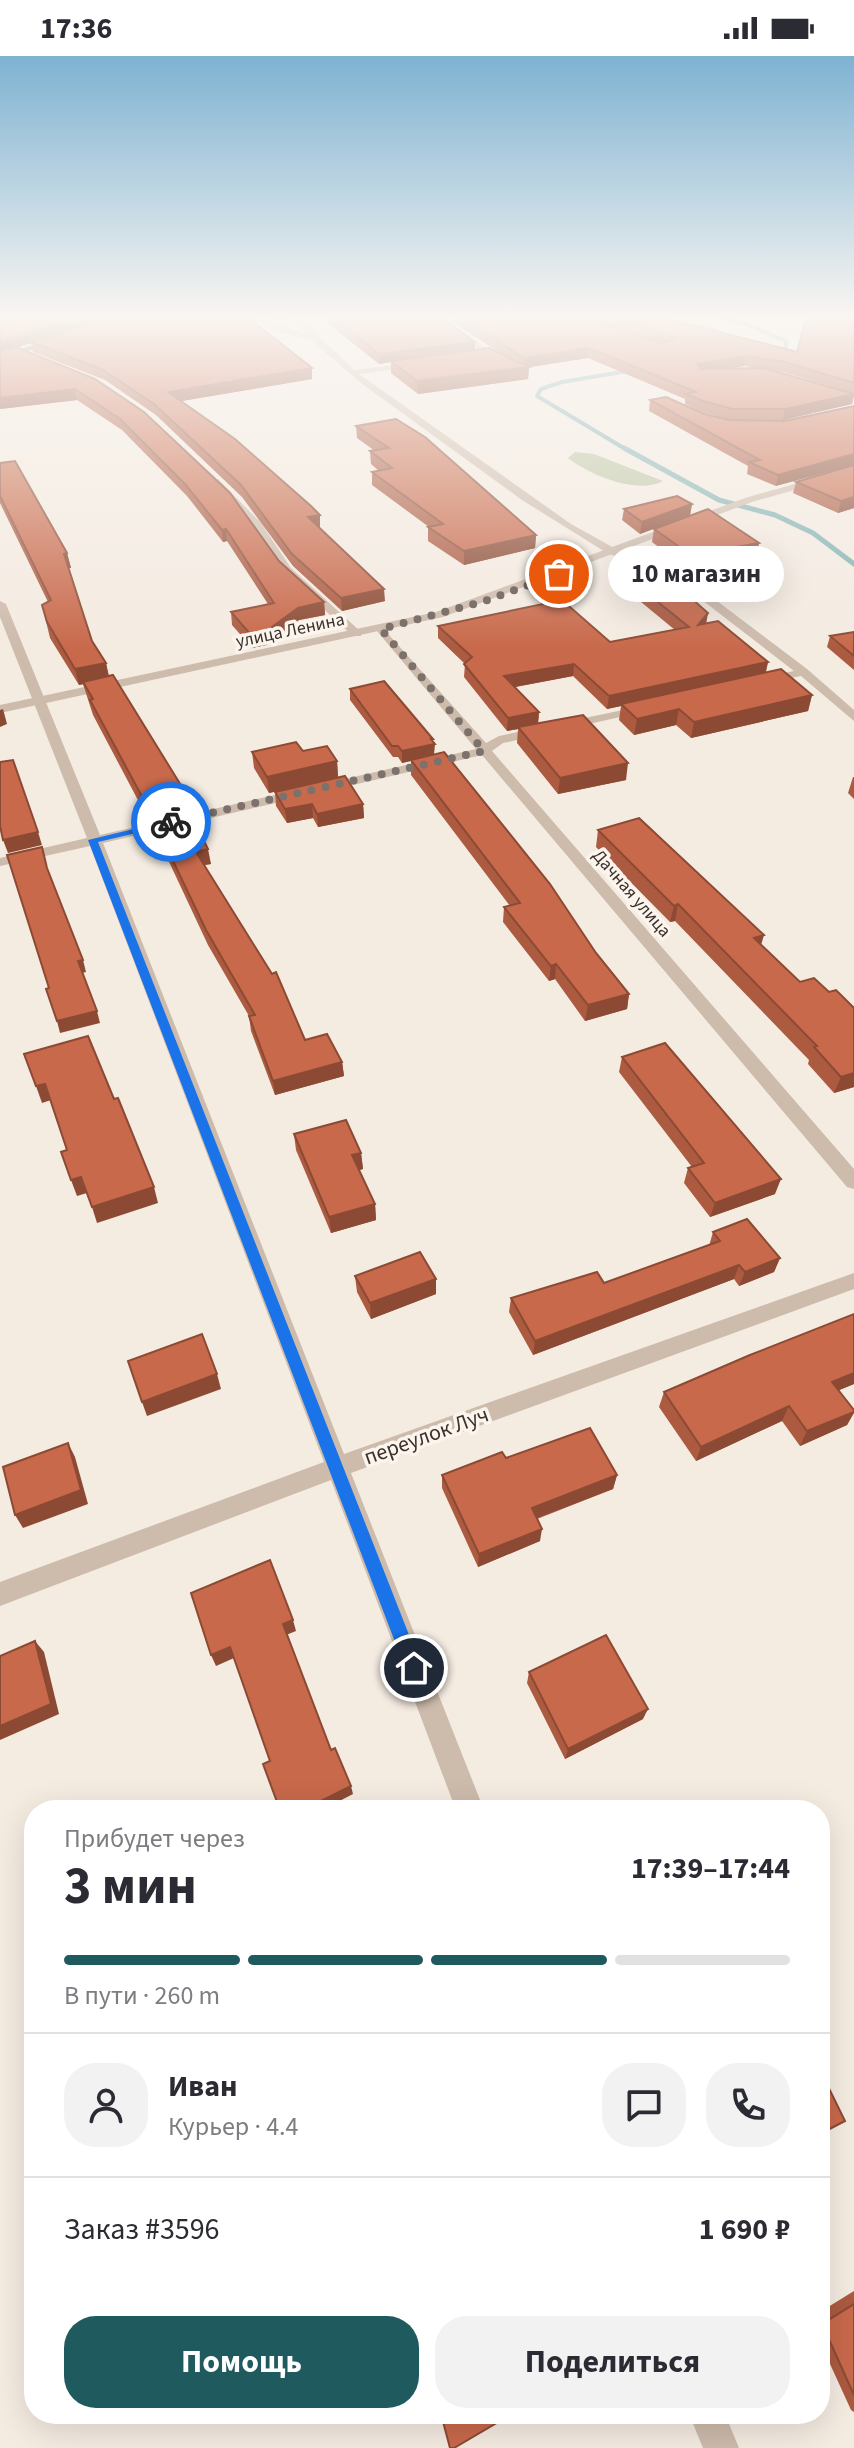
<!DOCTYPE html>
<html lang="ru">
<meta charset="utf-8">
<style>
:root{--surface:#fff;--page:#f2f2f3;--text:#2b2b33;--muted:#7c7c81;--line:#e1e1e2;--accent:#1f5a5e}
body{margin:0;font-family:"Source Sans 3",sans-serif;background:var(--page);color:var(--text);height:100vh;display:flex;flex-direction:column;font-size:30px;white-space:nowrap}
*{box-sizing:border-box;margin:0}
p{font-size:26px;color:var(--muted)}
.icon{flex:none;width:44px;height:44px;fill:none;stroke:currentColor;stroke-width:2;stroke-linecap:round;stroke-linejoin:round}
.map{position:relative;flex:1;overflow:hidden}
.details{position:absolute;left:24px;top:1744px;width:806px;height:624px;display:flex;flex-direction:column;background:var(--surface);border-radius:32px;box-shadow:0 8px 32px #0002}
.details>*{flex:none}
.pin{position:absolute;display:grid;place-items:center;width:68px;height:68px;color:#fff;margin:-34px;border:4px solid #fff;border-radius:50%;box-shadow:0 2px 8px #0007}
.courier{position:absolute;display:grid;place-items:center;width:80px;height:80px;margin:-40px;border:6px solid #1a73e8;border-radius:50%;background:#fff;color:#222;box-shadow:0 2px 10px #0007}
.bubble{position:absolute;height:56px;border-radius:28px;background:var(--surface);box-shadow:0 8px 32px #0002;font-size:26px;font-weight:700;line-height:56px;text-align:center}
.headline em{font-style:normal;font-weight:700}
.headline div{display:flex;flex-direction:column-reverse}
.headline{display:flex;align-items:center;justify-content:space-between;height:136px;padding:0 40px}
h1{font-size:52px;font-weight:700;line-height:60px}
.bar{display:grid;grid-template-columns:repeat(4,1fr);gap:12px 8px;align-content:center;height:96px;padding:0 40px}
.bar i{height:10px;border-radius:6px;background:var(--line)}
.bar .active{background:var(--accent)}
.bar p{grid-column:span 4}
.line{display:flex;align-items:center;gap:20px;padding:0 40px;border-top:2px solid var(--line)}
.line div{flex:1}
.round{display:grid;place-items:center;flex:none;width:84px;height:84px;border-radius:32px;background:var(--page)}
.cta{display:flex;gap:16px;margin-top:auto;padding:16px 40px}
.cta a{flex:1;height:92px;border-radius:32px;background:var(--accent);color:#fff;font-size:32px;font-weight:700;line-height:92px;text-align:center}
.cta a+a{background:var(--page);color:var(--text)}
.status{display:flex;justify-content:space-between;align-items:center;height:56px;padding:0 40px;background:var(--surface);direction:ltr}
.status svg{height:22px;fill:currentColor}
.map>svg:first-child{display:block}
.green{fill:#b8c4a0}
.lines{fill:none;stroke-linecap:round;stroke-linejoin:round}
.stream-far1{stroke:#7fb0b2;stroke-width:4}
.stream{stroke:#7fb0b2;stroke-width:5}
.minor{fill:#cdbbac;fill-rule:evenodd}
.tertiary{fill:#cdbbac;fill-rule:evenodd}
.primary{fill:#7d675c;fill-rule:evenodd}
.wall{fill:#ac5a40;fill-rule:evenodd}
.shaded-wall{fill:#8c4a34}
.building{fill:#c8694b;stroke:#8c4a34;stroke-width:2}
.route{fill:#1a73e8}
.done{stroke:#7c716b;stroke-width:8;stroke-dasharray:0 14.4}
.labels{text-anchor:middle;stroke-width:7;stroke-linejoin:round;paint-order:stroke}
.far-street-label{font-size:18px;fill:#3b302b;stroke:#fbf5ee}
.street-label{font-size:22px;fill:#3b302b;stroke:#fbf5ee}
</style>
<div class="status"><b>17:36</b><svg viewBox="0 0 49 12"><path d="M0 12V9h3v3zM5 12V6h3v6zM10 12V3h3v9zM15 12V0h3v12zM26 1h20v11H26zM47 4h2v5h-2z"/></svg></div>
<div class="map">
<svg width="854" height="2392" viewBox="0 0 854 2392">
<rect width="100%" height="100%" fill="#f4ebe1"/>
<!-- green -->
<path class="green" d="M 575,396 L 594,398 L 663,425 C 637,439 590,419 568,402 Z"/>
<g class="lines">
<!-- stream-far1 -->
<g class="stream-far1">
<polyline points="705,258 749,269 786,285 786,293 773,295"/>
<polyline points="627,394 537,340 541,333 562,326 634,314"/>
</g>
<!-- stream -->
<polyline class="stream" points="624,392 719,444 775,459 813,477 854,508"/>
<!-- minor -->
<g class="minor">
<path d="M 243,258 C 264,258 285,273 306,278 L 289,258 L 296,258 L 354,314 L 421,306 L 418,310 L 359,318 L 571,468 L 623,497 L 684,520 L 807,613 L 854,654 L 854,665 L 801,620 L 760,628 L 760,622 L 794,615 L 676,524 L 607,497 L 522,444 L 361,327 L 311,284 L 281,277 Z"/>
<polygon points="427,258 435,258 508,306 501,308"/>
<polygon points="212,423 218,423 261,467 291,512 361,576 361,580 353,580 283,516 253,471 212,427"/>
<polygon points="0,545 6,548 100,779 476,693 377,575 375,573 381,570 486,687 499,680 647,649 647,655 503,687 492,695 854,1113 854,1133 847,1131 482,699 103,787 344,1398 854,1217 854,1233 351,1417 484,1754 456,1754 331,1424 0,1550 0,1526 324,1406 90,790 0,810 0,802 87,782 0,561"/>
<polygon points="689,2358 725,2358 739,2392 703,2392"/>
</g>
<!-- tertiary -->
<polygon class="tertiary" points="854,411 854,417 752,446 443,561 0,657 0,649 436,556 745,442"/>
<!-- primary -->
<polygon class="primary" points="54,282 61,284 0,304 0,300"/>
</g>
<!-- wall -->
<g class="wall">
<polygon points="0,258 289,258 289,263 278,265 256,259 256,268 312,312 312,323 181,345 320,471 319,471 385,545 342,555 293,510 242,441 156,359 105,324 33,296 31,287 17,292 95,323 279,505 324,546 325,559 299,564 266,589 252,592 232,569 231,556 268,548 227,485 223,486 187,440 122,374 77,344 0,353"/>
<path d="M 300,258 L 437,258 L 475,286 L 475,294 L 502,298 L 440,258 L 651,258 L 797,296 L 806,262 L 795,258 L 854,258 L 854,340 L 852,348 L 783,364 L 854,350 L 776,430 L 747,418 L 748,410 L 649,355 L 650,344 L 728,363 L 701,356 L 685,348 L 685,343 L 588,302 L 529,311 L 528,323 L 418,338 L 391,317 L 391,306 L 379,308 L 316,258 L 303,261 ZM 744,310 L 755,312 L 732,312 ZM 775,315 L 783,316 L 843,334 Z"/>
<polygon points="356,370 536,479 535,492 464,509 428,485 428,471 429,471 372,429 372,416 379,415 371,408 370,395 375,395 357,382"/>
<polygon points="0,407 67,497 71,512 69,512 92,585 106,607 109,620 182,731 185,747 183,748 185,756 211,808 204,809 305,984 342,1006 344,1020 275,1039 251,975 249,960 208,889 156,778 153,764 149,765 93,659 83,628 79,629 50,582 42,549 48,546 0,447"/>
<polygon points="854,409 854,452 838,457 793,437 796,426"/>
<polygon points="692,448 690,459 640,478 622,464 624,453"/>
<polygon points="654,473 759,487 756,500 688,513 652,486"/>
<polygon points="619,515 768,606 766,616 812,639 808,655 691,682 676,669 634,679 619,664 621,650 607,653 573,620 515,631 539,656 538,667 626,724 558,738 517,687 518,673 507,675 464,621 465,608 438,582 438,570 610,586 675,574 618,527"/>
<polygon points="854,576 854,614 827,591 830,580"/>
<polygon points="350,633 433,686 434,699 629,938 627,953 585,965 555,923 549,925 503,866 504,851 510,850 411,719 411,705 402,707 398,701 393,701 350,644"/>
<polygon points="303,695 337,705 338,721 269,737 254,712 252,696"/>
<polygon points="853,721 854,721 854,743 848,737"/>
<polygon points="275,736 363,748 364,762 318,771 313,762 287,767 276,750"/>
<polygon points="598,774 761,889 854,1031 834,1037 808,1008 809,1004 675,865 670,866 596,791"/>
<polygon points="622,1001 775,1138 710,1161 684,1127 688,1112 692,1111 619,1016"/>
<polygon points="294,1078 361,1097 363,1113 359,1114 375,1148 376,1164 331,1177 296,1094"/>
<polygon points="713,1176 780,1202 774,1216 739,1230 734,1223 533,1299 509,1256 511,1242 604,1227 709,1190"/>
<polygon points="355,1220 436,1223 436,1238 371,1263 357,1236"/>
<polygon points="854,1258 854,1328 839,1334 854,1354 854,1357 847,1369 800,1390 782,1365 696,1405 659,1351 664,1336"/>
<polygon points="506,1402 617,1419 613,1433 537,1463 540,1485 478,1511 442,1432 442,1419"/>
<polygon points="529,1616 643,1663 565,1703 527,1627"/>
<polygon points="854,2235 854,2356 851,2354 820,2286 820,2256"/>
</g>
<!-- shaded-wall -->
<g class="shaded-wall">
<polygon points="88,258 119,258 0,297 0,287"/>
<polygon points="256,258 257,268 246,260"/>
<polygon points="278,258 289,258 289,263 278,265"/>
<polygon points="475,286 475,296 391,305 391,306 379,308 379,298"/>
<polygon points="589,292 588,302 523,312 524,302"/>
<polygon points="746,300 744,310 696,318 697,308"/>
<polygon points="529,311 528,323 418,338 417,325"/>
<polygon points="312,312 312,323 170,347 168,336"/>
<polygon points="75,333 77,344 0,353 0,342"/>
<polygon points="854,338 852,348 783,364 785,353"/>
<polygon points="854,398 854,409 776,430 778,419"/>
<polygon points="854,441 854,452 838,457 841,445"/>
<polygon points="692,448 690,459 640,478 642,466"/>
<polygon points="320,459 320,471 309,473 308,461"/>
<polygon points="226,473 227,485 223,486 222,474"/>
<polygon points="536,479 535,492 464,509 464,495"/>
<polygon points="759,487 756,500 688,513 691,499"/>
<polygon points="67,497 71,512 67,512 64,498"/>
<polygon points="384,533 385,545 342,555 341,542"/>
<polygon points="324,546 325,559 299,564 266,589 252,592 251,579 298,552"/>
<polygon points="708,557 706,569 698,569"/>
<polygon points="768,606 765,618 621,648 621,650 607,653 609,640"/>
<polygon points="106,607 109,623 79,629 75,613"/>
<polygon points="574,608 573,620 504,633 504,620"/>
<polygon points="812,639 808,655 691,682 694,666"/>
<polygon points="3,653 7,668 0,671 0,654"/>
<polygon points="679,653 676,669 634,679 637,663"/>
<polygon points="539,656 538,668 518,671 518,673 507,675 508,662"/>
<polygon points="433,683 433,689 435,688 434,699 402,707 402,695"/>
<polygon points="337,705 338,721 269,737 267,721"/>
<polygon points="628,707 626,724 558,738 560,722"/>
<polygon points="182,731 185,747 183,748 185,757 149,765 146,748 178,732"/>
<polygon points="312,748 313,762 287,767 285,753"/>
<polygon points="363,748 364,762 318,771 317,758"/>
<polygon points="38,776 42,789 8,797 3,784"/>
<polygon points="208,793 211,808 198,810 196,796"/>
<polygon points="678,848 675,865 670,866 674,850"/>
<polygon points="764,879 759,896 754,882"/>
<polygon points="83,904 86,916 82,917 78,905"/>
<polygon points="556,908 555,923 549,925 551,910"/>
<polygon points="629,938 627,953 585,965 588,949"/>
<polygon points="97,955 100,967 60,977 57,965"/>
<polygon points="342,1006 344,1020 275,1039 273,1025"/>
<polygon points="854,1017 854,1031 834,1037 841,1021"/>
<polygon points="45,1028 51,1044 42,1047 36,1030"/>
<polygon points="361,1097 363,1113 353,1116 352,1099"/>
<polygon points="81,1121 87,1137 77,1140 71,1124"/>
<polygon points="781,1123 775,1138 710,1161 715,1147"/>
<polygon points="154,1131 158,1147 97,1167 92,1151"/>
<polygon points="375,1148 376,1164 331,1177 329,1161"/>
<polygon points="780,1202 774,1216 739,1230 745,1216"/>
<polygon points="739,1209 734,1223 533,1299 535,1285"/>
<polygon points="436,1223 436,1238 371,1263 370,1247"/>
<polygon points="854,1317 854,1328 825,1340 832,1326"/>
<polygon points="217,1318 221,1333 147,1360 142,1346"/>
<polygon points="789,1350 782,1365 696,1405 701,1391"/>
<polygon points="854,1356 847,1369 800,1390 807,1375"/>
<polygon points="68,1387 75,1401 88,1448 23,1472 15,1459"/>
<polygon points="617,1419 613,1433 529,1465 532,1452"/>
<polygon points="542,1473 540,1485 478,1511 479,1498"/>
<polygon points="293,1564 296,1575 286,1579 283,1568"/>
<polygon points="35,1585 44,1596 59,1658 0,1684 0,1670"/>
<polygon points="230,1591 234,1602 216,1610 211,1599"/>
<polygon points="648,1653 643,1663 565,1703 568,1693"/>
<polygon points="351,1730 353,1738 322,1754 303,1754"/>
</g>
<!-- building -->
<g class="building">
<polygon points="0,258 88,258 0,287"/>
<polygon points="118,258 255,258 246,260 312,312 168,336 235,383 311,450 320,459 308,461 384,533 341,542 292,498 241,429 154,348 103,314 31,286"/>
<polygon points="328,258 437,258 475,286 379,298"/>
<polygon points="455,258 570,258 662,287 671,285 673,281 601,258 651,258 797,296 807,258 850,258 854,260 854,327 785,306 746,300 697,308 700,313 764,312 854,338 785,353 732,353 703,345 686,338 696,336 589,292 524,302"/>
<polygon points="16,291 95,323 144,356 230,437 279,505 324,546 298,552 265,576 251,579 231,556 274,547 226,473 222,474 185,428 120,363 75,333 0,342 0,295"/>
<polygon points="489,292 529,311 417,325 391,305"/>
<polygon points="666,341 704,358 729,364 785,365 854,350 854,398 778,419 749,406 760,404 650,344"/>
<polygon points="396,363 425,381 536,479 464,495 428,471 443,468 372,416 392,412 370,395 389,392 356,370"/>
<polygon points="15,405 67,497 64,498 92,585 106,607 75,613 47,566 42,549 51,544 0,440 0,407"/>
<polygon points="854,409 854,441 841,445 796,426"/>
<polygon points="677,440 692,448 642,466 624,453"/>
<polygon points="708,453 759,487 691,499 654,473"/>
<polygon points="654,509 708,557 698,569 718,565 768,606 609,640 574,608 504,620 539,656 508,662 464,608 472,601 438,570 562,544 610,586 689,571 619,515"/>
<polygon points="854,576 854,600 830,580"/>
<polygon points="781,613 812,639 694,666 679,653 637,663 621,648"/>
<polygon points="113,619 182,731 178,732 182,740 146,748 90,644 93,643 83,626"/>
<polygon points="384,625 433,683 431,683 435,688 402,695 398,690 392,690 350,633"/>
<polygon points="583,659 628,707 560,722 518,671"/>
<polygon points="296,686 303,695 327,690 337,705 267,721 252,696"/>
<polygon points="444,696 550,828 596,897 629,938 588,949 556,908 551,910 504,851 520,847 411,704"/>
<polygon points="13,704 38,776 3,784 0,770 0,706"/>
<polygon points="345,720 363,748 317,758 312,748 285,753 275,736"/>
<polygon points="189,755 208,793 196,796 272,918 276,916 305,984 327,978 342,1006 273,1025 249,960 255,959 206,874 153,763"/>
<polygon points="639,762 764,879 754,882 800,926 814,922 829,936 836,934 854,952 854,1017 841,1021 814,991 817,990 678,848 674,850 598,774"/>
<polygon points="42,791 47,812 83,904 78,905 97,955 57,965 46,933 49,932 7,799"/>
<polygon points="88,980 114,1043 118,1042 154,1131 92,1151 81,1121 71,1124 61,1096 67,1094 45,1028 36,1030 24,998"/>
<polygon points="665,987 781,1123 715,1147 688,1112 704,1107 622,1001"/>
<polygon points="346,1064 361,1097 352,1099 375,1148 329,1161 294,1078"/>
<polygon points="747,1163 780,1202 745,1216 739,1209 535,1285 511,1242 597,1216 604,1227 720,1185 713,1176"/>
<polygon points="420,1196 436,1223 370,1247 355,1220"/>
<polygon points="854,1258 854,1317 832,1326 854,1354 854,1356 807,1375 789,1350 701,1391 664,1336 750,1299"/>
<polygon points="202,1278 217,1318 142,1346 128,1305"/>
<polygon points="590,1372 617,1419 532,1452 542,1473 479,1498 442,1419 502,1396 506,1402"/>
<polygon points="68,1387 81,1434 15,1459 3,1411"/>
<polygon points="270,1504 293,1564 283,1568 331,1694 335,1692 351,1730 303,1754 280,1754 263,1708 270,1705 230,1591 211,1599 191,1537"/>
<polygon points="606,1579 648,1653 568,1693 529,1616"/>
<polygon points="35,1585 51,1648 0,1670 0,1600"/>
<polygon points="711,1750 714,1754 703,1754"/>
<polygon points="820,2014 845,2065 820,2078"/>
<polygon points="854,2248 854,2339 822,2268"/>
<polygon points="441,2358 512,2358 454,2392 450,2392"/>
</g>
<!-- sky -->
<linearGradient id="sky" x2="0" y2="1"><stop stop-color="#7eb2d2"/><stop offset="0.44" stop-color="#faf6f2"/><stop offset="1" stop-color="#faf6f2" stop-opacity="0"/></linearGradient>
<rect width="854" height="593" fill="url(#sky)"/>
<!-- route -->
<polygon class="route" points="171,764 175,768 98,786 422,1612 420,1618 414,1620 408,1618 405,1612 88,784"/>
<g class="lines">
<!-- done -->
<polyline class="done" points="171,766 484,695 381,573 482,546 559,518"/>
</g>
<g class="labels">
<!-- far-street labels -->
<g class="far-street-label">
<text transform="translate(290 574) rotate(-12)" y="6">улица Ленина</text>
<text transform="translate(632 837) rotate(49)" y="6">Дачная улица</text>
</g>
<!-- street labels -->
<g class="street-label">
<text transform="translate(426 1379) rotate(-20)" y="8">переулок Луч</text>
</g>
</g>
</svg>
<div class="pin" style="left:559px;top:518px;background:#ea580c"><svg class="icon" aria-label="bag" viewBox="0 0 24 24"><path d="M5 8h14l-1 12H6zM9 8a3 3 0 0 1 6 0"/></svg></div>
<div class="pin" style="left:414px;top:1612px;background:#1f2937"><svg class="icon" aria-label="home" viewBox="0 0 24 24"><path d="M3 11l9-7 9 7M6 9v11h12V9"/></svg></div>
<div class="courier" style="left:171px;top:766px"><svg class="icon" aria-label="bike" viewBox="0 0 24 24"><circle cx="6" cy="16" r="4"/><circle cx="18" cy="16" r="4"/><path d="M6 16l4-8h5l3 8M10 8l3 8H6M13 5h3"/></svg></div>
<div class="bubble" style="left:608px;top:490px;width:176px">10 магазин</div>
<section class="details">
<div class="headline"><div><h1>3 мин</h1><p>Прибудет через</p></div><em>17:39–17:44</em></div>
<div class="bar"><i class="active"></i><i class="active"></i><i class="active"></i><i></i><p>В пути · 260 m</p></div>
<div class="line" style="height:144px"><a class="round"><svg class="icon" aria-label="person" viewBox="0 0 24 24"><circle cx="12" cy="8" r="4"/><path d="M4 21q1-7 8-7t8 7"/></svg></a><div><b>Иван</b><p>Курьер · 4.4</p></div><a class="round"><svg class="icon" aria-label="chat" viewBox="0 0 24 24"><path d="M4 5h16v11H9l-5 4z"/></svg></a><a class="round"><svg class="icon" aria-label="phone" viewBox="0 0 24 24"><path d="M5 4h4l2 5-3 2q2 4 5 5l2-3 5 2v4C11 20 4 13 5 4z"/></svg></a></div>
<div class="line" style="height:104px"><div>Заказ #3596</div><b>1 690 ₽</b></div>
<div class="cta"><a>Помощь</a><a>Поделиться</a></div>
</section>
</div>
